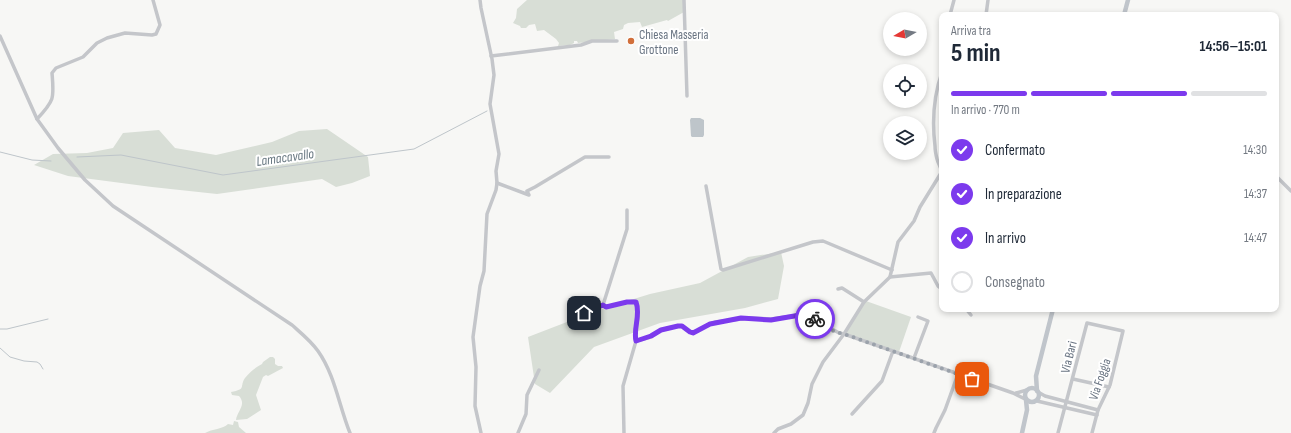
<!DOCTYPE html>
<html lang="it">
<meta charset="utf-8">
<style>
:root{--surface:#fff;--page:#f2f2f3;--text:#1f2937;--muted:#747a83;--line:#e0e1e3;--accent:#7c3aed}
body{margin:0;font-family:"Sofia Sans Condensed",sans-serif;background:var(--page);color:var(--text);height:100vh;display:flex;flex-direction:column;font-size:15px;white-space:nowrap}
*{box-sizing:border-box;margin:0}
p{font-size:13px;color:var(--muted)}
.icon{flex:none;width:22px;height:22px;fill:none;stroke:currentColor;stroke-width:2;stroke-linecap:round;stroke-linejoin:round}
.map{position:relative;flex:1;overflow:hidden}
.side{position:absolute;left:939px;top:12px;width:340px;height:300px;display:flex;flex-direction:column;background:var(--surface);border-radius:8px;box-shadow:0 2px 6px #0003}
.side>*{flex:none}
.needle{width:26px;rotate:260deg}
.buttons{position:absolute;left:883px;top:12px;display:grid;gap:8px}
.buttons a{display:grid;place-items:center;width:44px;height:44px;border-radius:50%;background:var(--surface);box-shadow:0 2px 6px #0003;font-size:20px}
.pin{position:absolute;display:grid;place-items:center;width:34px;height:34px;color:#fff;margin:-17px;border-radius:8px;box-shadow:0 2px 6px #0006}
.courier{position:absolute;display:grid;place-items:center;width:40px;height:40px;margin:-20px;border:3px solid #7c3aed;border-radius:50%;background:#fff;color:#222;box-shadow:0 1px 5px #0007}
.overview em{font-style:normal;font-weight:700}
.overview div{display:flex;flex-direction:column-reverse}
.overview{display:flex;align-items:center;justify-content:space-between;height:68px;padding:0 12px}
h1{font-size:26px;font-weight:700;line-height:30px}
.bar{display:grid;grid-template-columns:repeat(4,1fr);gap:6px 4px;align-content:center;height:48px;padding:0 12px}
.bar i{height:5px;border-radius:3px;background:var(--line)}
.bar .current{background:var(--accent)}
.bar p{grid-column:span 4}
ol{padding:0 12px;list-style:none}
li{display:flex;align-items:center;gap:12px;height:44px}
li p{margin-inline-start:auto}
li .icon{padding:4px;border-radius:50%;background:var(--accent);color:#fff;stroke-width:4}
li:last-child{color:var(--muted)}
li i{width:22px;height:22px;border:2px solid var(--line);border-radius:50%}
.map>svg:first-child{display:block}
.green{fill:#d8ded6}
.water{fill:#bec5ca}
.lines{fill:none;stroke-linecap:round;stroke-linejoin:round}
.stream{stroke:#bec5ca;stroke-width:1}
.minor{stroke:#c4c6ca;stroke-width:3.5}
.major{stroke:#c0c5cb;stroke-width:4.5}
.done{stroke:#9ba2ab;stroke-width:4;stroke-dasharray:0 7.2}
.route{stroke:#7c3aed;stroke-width:5}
.poi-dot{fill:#d16f3b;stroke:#fff;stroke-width:1.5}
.labels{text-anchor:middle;stroke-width:4;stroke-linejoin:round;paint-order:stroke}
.poi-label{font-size:13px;fill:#6a7583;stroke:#fff;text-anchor:start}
.street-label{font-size:13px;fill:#6a7583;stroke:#fff}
.water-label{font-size:14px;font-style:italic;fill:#65757f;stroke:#fff}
</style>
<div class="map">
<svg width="1291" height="433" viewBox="0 0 1291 433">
<rect width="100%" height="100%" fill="#f7f7f5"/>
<!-- green -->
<g class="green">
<polygon points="527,0 684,0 684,12 668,21 667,20 642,27 640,22 628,23 624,25 623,29 614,32 615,39 578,43 577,41 574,41 574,43 570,45 558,46 559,43 556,39 544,30 537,31 535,24 529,25 526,28 521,28 520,26 513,23 516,18 517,9"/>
<polygon points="327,129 368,157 370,176 352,183 336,187 322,179 217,194 152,187 68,176 34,165 53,154 87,153 113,148 123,133 159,130 175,148 216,155 272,142 299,131"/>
<polygon points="781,252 784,266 778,299 745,308 660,323 594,347 550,393 535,384 528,337 598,310 650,294 700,283 748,257"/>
<polygon points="866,301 911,317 899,352 844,334"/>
<path d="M 270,357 L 273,357 L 275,359 L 275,364 L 278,366 L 282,366 L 283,368 C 278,371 273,373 268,376 L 266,375 L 263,377 L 256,395 L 261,410 L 247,419 L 236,420 C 237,411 247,405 239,396 L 232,395 L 231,392 C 247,389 239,387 245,378 C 251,371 255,368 262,364 L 263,362 Z"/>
<path d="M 234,421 L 238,422 L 239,427 L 246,433 L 205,433 C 212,429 223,429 228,424 L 233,425 Z"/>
</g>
<!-- water -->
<polygon class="water" points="691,118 700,118 704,120 704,135 703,137 692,137 691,136 690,120"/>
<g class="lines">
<!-- stream -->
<g class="stream">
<polyline points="0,152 32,160 51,161"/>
<polyline points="77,157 121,155 223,175 414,149 487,111"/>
<polyline points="0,329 7,329 48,319"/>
<polyline points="0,348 10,357 24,361 37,362 40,364 43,369"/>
</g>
<!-- minor -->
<g class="minor">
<polyline points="480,0 481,8 492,59 494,75 490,104 499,154 496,171 497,183 496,190 487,214 484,271 480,286 473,337 476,367 475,406 481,433"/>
<polyline points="684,0 687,96"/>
<polyline points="950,15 954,0"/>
<polyline points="986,15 988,0"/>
<path d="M 0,36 L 37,119 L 58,148 L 85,180 L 113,206 L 292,325 C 301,333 311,341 318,351 C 335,375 339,406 350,433"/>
<polyline points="491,56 581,45 592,41 617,41"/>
<path d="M 37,119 C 55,100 54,98 52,73 L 56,68 L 83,57 L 97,43 L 107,38 L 125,33 L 152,35 L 156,34 L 160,25 L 153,0"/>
<polyline points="1276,176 1291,191"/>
<polyline points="497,183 529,195 527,191 535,187 585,157 609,157"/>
<polyline points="706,186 721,269 723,270 813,242 823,241 892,270"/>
<polyline points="890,277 931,273 938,286 942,289"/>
<polyline points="838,289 842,288 864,302"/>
<polyline points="966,309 971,315"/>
<polyline points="584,313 603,305"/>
<polyline points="636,341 651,337 661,330 678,326 682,326 690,332 693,333 710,324 715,322 750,318 771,319 806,314 839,333 844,334 1013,393 1025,399"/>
<polyline points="914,358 928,321 918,317"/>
<polyline points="1073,379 1109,387"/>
<polyline points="1038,392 1045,396 1098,410"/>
<polyline points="1016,393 1027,390"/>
<polyline points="1037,401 1097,415"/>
<polyline points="852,414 882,381 893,351"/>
<polyline points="518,433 526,414 527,395 539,370"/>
<polyline points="624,433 623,386 636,341 635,330 638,319 637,305 634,301 627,302 606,307 603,305 627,229 627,210"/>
<path d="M 774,433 L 778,429 L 791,424 L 803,415 L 808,403 L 812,384 L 823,362 L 844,334 L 864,302 L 890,277 L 898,242 L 914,221 L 920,207 L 941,173 C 942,167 938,164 937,159 C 936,155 935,150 935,146 C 932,122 934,95 942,72"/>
<polyline points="934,433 936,428 945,410 958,374"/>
<polyline points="1058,433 1087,323 1123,331 1110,385 1098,410 1092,433"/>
</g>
<!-- major -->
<g class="major">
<polyline points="1124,15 1128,0"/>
<circle cx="1032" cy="395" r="7"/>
<polyline points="1037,391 1036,376 1053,309"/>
<polyline points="1022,433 1027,410 1026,400"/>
</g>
</g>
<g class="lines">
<!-- done -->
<polyline class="done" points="815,319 835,332 844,334 972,379"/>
<!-- route -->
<path class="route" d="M 584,313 L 603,305 L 606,307 L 627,302 L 636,302 C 641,315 633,328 636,341 L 651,336 L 661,330 L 678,326 L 682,326 L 690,332 L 693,333 L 710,324 L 741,318 L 771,320 L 806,314 L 815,319"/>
</g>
<!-- markers -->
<circle class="poi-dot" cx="631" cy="41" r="4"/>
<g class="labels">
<!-- poi labels -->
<g class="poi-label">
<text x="639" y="39">Chiesa Masseria<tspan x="639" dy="15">Grottone</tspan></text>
</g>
<!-- street labels -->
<g class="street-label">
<text transform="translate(1068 357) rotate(-76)" y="5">Via Bari</text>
<text transform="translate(1099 379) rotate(-71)" y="5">Via Foggia</text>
</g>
<!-- water labels -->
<g class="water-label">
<text transform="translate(285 157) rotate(-8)" y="5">Lamacavallo</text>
</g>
</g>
</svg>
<div class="buttons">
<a><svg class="needle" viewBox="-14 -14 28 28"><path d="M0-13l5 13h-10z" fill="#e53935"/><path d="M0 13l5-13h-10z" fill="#747a83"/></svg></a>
<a><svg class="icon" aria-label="locate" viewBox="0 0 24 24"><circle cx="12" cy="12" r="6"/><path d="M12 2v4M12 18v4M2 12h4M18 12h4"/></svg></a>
<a><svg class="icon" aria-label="layers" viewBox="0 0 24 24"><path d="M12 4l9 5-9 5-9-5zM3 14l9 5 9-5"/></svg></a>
</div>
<div class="pin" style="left:972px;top:379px;background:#ea580c"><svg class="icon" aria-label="bag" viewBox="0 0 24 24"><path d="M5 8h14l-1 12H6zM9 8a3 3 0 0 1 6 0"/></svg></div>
<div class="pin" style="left:584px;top:313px;background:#1f2937"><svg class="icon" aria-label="home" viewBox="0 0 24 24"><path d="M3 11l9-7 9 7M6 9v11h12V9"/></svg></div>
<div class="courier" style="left:815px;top:319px"><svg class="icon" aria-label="bike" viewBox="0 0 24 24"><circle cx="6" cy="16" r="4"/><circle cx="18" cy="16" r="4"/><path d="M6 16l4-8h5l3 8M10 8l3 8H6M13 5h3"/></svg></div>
<section class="side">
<div class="overview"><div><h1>5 min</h1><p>Arriva tra</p></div><em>14:56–15:01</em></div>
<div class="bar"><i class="current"></i><i class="current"></i><i class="current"></i><i></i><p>In arrivo · 770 m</p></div>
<ol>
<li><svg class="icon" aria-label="check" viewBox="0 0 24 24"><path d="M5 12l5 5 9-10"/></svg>Confermato<p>14:30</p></li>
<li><svg class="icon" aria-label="check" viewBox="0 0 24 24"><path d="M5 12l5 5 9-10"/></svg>In preparazione<p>14:37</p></li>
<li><svg class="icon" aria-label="check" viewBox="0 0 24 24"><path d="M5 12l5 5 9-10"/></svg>In arrivo<p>14:47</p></li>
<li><i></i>Consegnato</li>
</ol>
</section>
</div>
